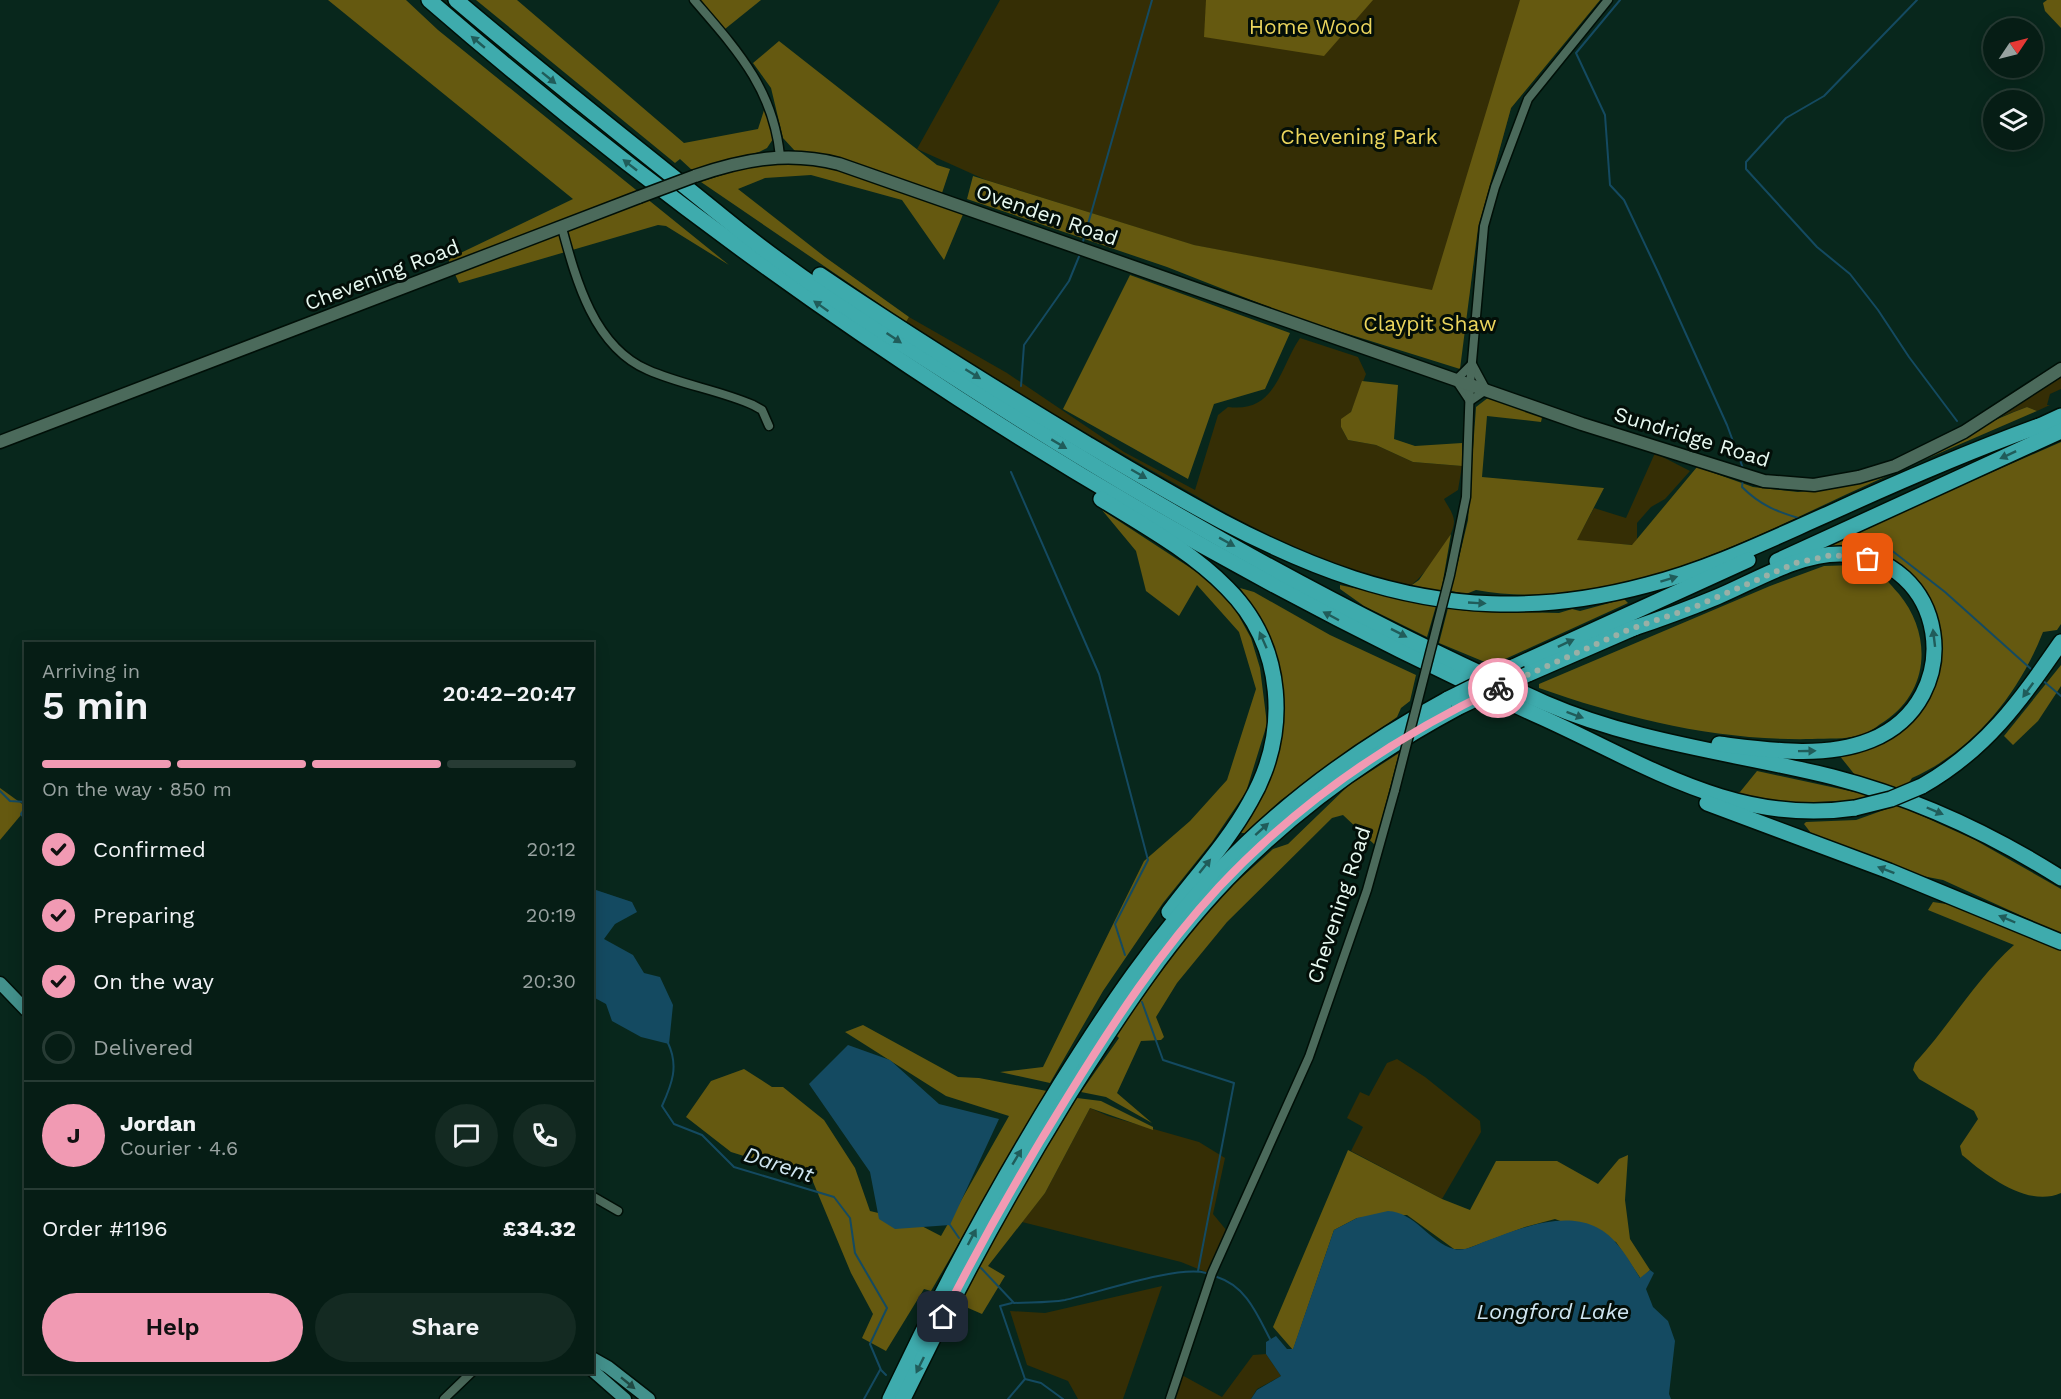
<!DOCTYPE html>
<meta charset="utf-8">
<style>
:root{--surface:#061d15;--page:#142a22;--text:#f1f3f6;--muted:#98a2a0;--line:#273b34;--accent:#f19ab3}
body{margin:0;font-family:"Work Sans",sans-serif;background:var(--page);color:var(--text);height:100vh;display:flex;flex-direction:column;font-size:22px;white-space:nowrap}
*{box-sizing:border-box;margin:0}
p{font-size:20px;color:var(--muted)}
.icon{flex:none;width:33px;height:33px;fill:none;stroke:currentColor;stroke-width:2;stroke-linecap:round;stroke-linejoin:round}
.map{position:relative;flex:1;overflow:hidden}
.drawer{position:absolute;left:24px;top:642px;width:570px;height:732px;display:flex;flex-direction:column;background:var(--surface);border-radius:0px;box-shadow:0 3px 15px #0003,0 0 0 2px var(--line)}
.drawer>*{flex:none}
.needle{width:39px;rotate:55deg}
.fabs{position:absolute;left:1983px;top:18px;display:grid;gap:12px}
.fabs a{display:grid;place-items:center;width:60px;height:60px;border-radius:50%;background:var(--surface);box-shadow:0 3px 15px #0003,0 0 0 2px var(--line);font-size:30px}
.pin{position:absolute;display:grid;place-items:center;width:51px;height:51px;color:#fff;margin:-26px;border-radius:12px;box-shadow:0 3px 9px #0006}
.courier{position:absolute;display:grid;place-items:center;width:60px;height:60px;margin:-30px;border:4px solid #f19ab3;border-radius:50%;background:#fff;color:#222;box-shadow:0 2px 8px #0007}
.overview em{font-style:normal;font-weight:600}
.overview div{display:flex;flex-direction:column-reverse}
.overview{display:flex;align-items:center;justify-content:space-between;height:102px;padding:0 18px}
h1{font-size:39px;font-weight:600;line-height:45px}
.bar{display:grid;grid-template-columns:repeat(4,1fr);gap:9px 6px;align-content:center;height:72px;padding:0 18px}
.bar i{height:8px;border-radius:4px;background:var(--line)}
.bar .selected{background:var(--accent)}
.bar p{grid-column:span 4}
.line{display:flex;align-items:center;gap:15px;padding:0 18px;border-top:2px solid var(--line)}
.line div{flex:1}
.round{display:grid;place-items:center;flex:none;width:63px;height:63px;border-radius:32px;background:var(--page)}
ol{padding:0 18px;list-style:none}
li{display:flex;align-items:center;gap:18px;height:66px}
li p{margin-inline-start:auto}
li .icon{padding:6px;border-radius:50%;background:var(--accent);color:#111;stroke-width:4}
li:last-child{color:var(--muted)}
li i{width:33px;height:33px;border:3px solid var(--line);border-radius:50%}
.action{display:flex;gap:12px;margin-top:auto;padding:12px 18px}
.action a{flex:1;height:69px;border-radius:36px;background:var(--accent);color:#111;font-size:24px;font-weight:600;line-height:69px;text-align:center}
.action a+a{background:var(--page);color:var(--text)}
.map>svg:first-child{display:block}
.green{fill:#352e05}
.forest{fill:#655910}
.water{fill:#144a61}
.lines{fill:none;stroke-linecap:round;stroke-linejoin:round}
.stream{stroke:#144a61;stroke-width:2}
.minor-casing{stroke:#000f07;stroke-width:11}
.secondary-casing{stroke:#000f07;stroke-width:15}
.primary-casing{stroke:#000f07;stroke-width:15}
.motorway-casing{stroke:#000f07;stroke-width:18}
.minor{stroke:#4b6a5b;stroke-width:8}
.secondary{stroke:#4b6a5b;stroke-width:12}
.primary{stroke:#43918c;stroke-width:12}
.motorway{stroke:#3eabad;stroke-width:15}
.minor-bridge-casing{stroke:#000f07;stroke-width:11;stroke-linecap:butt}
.secondary-bridge-casing{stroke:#000f07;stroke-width:15;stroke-linecap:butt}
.motorway-bridge-casing{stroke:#000f07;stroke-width:18;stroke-linecap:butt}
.minor-bridge{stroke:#4b6a5b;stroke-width:8}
.secondary-bridge{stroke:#4b6a5b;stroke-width:12}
.motorway-bridge{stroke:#3eabad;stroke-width:15}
.oneway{fill:#205c5a}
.oneway2{fill:#204943}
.done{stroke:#9ab0a6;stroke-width:6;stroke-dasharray:0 10.8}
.route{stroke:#f19ab3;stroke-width:8}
.labels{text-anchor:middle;stroke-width:6;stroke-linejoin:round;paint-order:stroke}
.park-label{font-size:21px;fill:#ebd55d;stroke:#030e08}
.street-label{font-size:21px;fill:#e8f9f1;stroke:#030e08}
.water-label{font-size:22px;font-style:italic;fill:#cfe5f0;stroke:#030e08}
</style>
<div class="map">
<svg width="2061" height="1399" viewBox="0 0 2061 1399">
<rect width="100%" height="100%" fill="#08271c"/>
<!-- green -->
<g class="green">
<polygon points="1000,0 1600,0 1511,108 1478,228 1469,298 1193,245 986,180 917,149"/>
<path d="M 909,317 L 1007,373 L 1124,452 L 1195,490 L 1218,415 L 1228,407 C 1276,413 1279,369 1300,338 L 1358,357 L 1366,374 L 1351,412 L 1341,427 L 1348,440 L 1376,445 L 1413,462 L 1462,466 L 1458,490 L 1444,499 C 1447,505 1454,514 1454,521 C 1455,538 1422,578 1409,587 L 1337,566 L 1252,528 L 1024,397 L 906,322 Z"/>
<polygon points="2061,376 2061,389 2050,394 2047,405 2050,405 2037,411 2027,407 1997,418"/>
<polygon points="1655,453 1690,471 1665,499 1651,507 1637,523 1637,539 1633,545 1576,541 1594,508 1626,518"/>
<polygon points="1397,1059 1425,1077 1480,1121 1481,1132 1442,1199 1351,1151 1363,1127 1347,1118 1360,1092 1369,1096 1387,1063"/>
<polygon points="1090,1108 1108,1116 1199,1142 1225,1158 1213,1214 1227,1231 1208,1273 1181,1262 1022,1222 1045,1193"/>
<polygon points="1162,1286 1123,1399 1078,1399 1068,1381 1027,1365 1010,1311 1045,1313"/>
<polygon points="1266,1354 1281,1376 1257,1389 1251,1399 1173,1399 1180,1374 1222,1397 1253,1355"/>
</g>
<!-- forest -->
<g class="forest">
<polygon points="328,0 406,0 438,30 729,265 666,226 658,225 459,283 448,259 573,199"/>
<polygon points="476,0 517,0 684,143 758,129 765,107 775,136 767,148 759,152 693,171 680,159 675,163"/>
<polygon points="700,0 761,0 725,29"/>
<polygon points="1206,0 1373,0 1324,56 1204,37"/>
<polygon points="1520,0 1600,0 1511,108 1478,228 1460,369 1297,318 1167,267 967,199 973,176 1194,245 1432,290"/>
<polygon points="2047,0 2061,0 2061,28 2045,11 2043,3"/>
<polygon points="779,41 937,165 950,169 942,193 820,154 795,151 783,138 771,88 753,63"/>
<polygon points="762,162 817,163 964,212 944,260 902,200 811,175 765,178 738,189 825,257 909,317 906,322 701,182"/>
<polygon points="1130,275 1290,333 1265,389 1214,404 1188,479 1063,409"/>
<polygon points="1362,381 1398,385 1394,439 1415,446 1462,443 1462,466 1413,462 1376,445 1348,440 1341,427 1341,419 1351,412"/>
<path d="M 1489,397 L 1543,413 L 1541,422 L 1487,416 L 1482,477 L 1604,488 L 1577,540 L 1632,545 L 1697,467 L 1753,487 L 1798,492 L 1840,486 L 2014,412 L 2027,407 L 2037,411 C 1973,439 1908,466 1845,495 C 1732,548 1605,613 1476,590 L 1466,594 L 1451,591 L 1468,520 L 1476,407 Z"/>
<path d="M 2061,442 L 2061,624 L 2057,630 L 2043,632 C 2019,694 1973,751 1912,778 L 1908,784 L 1896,788 L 1855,775 L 1839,755 C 1903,743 1954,699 1939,628 C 1937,616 1930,595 1920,587 C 1914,582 1902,579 1895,576 C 1872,567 1850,557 1827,547 L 1913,507 Z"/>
<polygon points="1102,510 1209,580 1235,609 1251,638 1260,668 1267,724 1246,792 1212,842 1163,903 1103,991 1050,1083 1000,1072 1043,1067 1144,861 1190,821 1227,780 1256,689 1239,632 1197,585 1179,616 1146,591 1136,551"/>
<polygon points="1451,534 1441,592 1409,587 1419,580"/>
<path d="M 1854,565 C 1862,568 1873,570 1880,574 C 1887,579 1893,588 1899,594 C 1932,634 1930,691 1885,721 C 1878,725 1870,733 1861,735 C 1845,740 1828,738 1812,739 C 1718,741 1627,719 1539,688 L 1539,684 L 1770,586 L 1824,566 Z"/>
<polygon points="1340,585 1436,606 1427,637 1364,606 1340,589"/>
<path d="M 1240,588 L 1254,592 L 1330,635 L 1416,675 L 1410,701 L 1401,708 L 1397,717 L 1281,800 L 1245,833 L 1240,833 C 1295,749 1301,672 1240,588 Z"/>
<polygon points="1624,599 1628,603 1492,665 1439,643 1448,608 1467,611 1559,613 1572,609 1580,611"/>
<polygon points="2061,665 2061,686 2038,721 2013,745 2004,736"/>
<polygon points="1399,753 1375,845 1343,815 1332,818 1227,922 1177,983 1156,1017 1164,1037 1161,1040 1141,1041 1117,1093 1152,1123 1106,1097 1081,1092 1119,1038 1116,1035 1187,936 1233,885 1273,849 1288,844 1348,786"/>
<path d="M 1757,771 L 1873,796 C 1820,813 1778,802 1726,793 L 1740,792 Z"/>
<polygon points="0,788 25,806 26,809 0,840"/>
<path d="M 1898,805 L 1975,840 L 2061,889 L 2061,1193 C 2027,1208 1986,1175 1962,1155 L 1960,1146 L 1978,1119 L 1974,1111 L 1919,1079 L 1913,1070 L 1915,1063 C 1950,1025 1975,980 2014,945 L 1928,910 L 1933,902 L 1953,905 L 2023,934 L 2033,921 L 1943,880 L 1912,874 L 1814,837 L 1804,824 L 1806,822 L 1856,820 Z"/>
<polygon points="863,1025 958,1077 979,1078 1047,1091 931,1291 924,1289 886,1351 862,1338 873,1314 851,1273 811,1177 731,1152 686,1117 711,1081 744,1069 772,1087 783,1087 824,1120 855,1168 870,1211 912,1221 941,1236 1009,1116 946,1096 845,1032"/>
<polygon points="1077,1098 1101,1101 1153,1127 1153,1130 1090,1108 1045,1193 988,1266 1005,1276 982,1314 959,1304 1033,1169"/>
<polygon points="1348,1150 1442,1199 1470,1210 1496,1161 1557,1161 1598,1184 1619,1159 1628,1155 1625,1200 1630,1239 1650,1270 1641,1279 1616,1242 1555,1219 1525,1227 1466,1249 1454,1249 1407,1215 1357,1218 1334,1230 1293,1350 1273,1327"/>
</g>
<!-- water -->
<g class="water">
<polygon points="593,889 632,902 637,912 615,924 604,939 633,955 644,973 660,977 673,1005 669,1044 641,1037 612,1021 606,1004 593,997"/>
<polygon points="848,1045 890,1060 939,1104 999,1119 950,1225 895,1229 879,1219 870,1172 809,1084"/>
<path d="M 1388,1211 C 1415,1212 1429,1242 1454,1249 C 1466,1252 1479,1243 1489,1240 C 1529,1225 1584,1203 1617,1244 C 1626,1254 1633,1267 1640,1278 L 1650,1270 L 1654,1273 L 1646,1289 L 1653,1307 L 1668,1321 L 1675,1341 L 1669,1394 L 1671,1399 L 1251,1399 L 1257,1390 L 1281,1376 L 1266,1354 L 1266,1342 L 1276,1336 L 1287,1349 L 1293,1349 L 1334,1230 L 1357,1218 Z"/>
</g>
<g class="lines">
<!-- stream -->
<g class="stream">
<polyline points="1620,0 1576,53 1605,115 1610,185 1624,200 1658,272 1727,425 1744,471"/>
<polyline points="1917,0 1824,96 1786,118 1746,162 1746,169 1817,247 1850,274 1878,310 1909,357 1957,421"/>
<polyline points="1082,245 1152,0"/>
<polyline points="1021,386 1024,345 1069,281 1080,254"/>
<polyline points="1011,472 1099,674 1148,860 1115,924 1125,955"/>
<path d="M 1743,479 L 1742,487 C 1760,505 1777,512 1802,519"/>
<polyline points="1853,533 1877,539 1945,592 2031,669"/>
<polyline points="2041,679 2061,696"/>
<polyline points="0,791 10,801 26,802"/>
<polyline points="26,806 21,814 26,820"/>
<polyline points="1142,1002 1163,1060 1234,1083 1198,1271"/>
<path d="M 668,1043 C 679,1066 672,1084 662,1106 L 674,1124 L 702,1135 L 734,1167 L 834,1197 L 850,1218 L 855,1253 L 887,1308 L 870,1344 L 881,1370 L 886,1375"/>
<polyline points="950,1225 959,1238"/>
<path d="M 981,1268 L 1014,1303 C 1030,1302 1048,1303 1065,1300 C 1097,1293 1178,1265 1206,1273"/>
<path d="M 1217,1277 C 1246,1286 1257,1314 1270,1339"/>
<polyline points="1012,1303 1000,1306 1025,1379"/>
<polyline points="864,1399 880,1370"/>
<polyline points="1008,1399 1025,1379 1041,1383 1063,1399"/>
</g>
<defs>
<g id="minor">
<path d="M 694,0 C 736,49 773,88 780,156"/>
<path d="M 562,228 C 576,280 594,347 648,370 C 682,385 719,390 753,405 L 762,410 L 769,426"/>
<polygon points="1472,364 1486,390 1470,401 1456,380"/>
<polyline points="1450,575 1466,497 1470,384 1484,226 1495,187 1528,99 1608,0"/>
<polyline points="592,1196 618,1211"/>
<polyline points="444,1399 472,1372"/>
<polyline points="1170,1399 1212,1273 1309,1057 1367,890 1395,790"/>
</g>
<g id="secondary">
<path d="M 695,176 C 745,159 788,151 839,164 L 1582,424 L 1764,481 L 1814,485 L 1859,477 L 1895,466 L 1964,432 L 2061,369"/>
<polyline points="0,442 639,197"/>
</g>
<g id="primary">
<polyline points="0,983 26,1010"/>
<polyline points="592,1358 608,1367 649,1399"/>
<polyline points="592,1370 625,1399"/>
</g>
<g id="motorway">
<path d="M 429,0 C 763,290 1137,534 1541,717 C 1645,764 1736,826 1855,808"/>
<path d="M 456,0 C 543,74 634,145 723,217 C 801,281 890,336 975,391 C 1157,508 1347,615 1545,703 C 1637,743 1736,753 1833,777 C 1914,798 1990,833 2061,878"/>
<path d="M 820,275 C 907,334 997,390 1087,444 C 1272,554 1424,645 1647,585 C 1710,569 1769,540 1828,514 C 1898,482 1967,452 2039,426"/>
<polyline points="2031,430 2061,416"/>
<path d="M 1101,499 C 1143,525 1192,552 1227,588 C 1285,646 1290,733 1250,802 C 1228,842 1196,876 1169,912"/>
<polyline points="1777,561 2061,431"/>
<path d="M 1628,630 C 1658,620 1688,609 1717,597 C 1755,581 1798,554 1840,554 C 1948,555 1969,700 1871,740 C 1824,759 1768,750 1719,744"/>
<polyline points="1513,667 1748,560"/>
<polyline points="1528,674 1636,627"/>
<path d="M 1922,786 C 1987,749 2020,701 2061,642"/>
<polyline points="1707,803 1889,871 2061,942"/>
<path d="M 890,1399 C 941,1291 997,1187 1060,1085 C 1107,1010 1156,936 1218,872 C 1284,802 1363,745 1448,699"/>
<path d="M 903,1399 C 953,1295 1008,1194 1068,1096 C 1119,1015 1171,934 1239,867 C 1304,802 1379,750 1459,707"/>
</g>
</defs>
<!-- minor casing -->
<use href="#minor" class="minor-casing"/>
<!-- secondary casing -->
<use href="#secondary" class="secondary-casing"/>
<!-- primary casing -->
<use href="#primary" class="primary-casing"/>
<!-- motorway casing -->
<use href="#motorway" class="motorway-casing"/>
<!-- minor -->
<use href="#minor" class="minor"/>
<!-- secondary -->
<use href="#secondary" class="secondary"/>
<!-- primary -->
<use href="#primary" class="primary"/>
<!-- motorway -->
<use href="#motorway" class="motorway"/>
<defs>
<polyline id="minor-bridge" points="1395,790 1450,575"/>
<polyline id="secondary-bridge" points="639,197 695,176"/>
<g id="motorway-bridge">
<polyline points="1448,699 1513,667"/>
<polyline points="1459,707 1528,674"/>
<polyline points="1855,808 1891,799 1922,786"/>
</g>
</defs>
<!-- minor-bridge casing -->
<use href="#minor-bridge" class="minor-bridge-casing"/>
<!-- secondary-bridge casing -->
<use href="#secondary-bridge" class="secondary-bridge-casing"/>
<!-- motorway-bridge casing -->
<use href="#motorway-bridge" class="motorway-bridge-casing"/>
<!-- minor-bridge -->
<use href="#minor-bridge" class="minor-bridge"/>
<!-- secondary-bridge -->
<use href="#secondary-bridge" class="secondary-bridge"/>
<!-- motorway-bridge -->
<use href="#motorway-bridge" class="motorway-bridge"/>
</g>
<!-- one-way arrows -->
<defs><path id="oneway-solid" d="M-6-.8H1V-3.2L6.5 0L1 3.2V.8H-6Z" transform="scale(1.5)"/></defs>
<g class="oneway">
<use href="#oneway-solid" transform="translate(478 42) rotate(-140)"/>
<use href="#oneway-solid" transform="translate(549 78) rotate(39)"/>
<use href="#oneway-solid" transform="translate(630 165) rotate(-142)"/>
<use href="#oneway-solid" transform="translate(821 306) rotate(-145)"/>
<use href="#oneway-solid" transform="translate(894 338) rotate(34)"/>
<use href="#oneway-solid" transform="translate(973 374) rotate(32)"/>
<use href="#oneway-solid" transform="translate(1059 444) rotate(31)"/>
<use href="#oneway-solid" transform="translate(2008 455) rotate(155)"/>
<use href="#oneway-solid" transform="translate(1139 474) rotate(30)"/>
<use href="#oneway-solid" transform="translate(1227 542) rotate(29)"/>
<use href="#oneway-solid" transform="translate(1669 579) rotate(-17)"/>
<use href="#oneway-solid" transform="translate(1477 603) rotate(3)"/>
<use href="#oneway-solid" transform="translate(1331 616) rotate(-152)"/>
<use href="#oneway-solid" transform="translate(1399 633) rotate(27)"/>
<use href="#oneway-solid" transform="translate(1934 638) rotate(-97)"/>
<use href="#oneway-solid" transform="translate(1263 640) rotate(-114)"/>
<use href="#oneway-solid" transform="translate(1566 643) rotate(-25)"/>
<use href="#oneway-solid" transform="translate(2028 690) rotate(126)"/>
<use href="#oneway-solid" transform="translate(1575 715) rotate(20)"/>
<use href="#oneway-solid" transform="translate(1807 751) rotate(-1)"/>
<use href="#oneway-solid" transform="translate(1935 811) rotate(23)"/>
<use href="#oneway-solid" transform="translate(1262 829) rotate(-42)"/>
<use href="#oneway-solid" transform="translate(1205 866) rotate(-51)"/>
<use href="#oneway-solid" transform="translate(1886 870) rotate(-159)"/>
<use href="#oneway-solid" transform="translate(2007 919) rotate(-157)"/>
<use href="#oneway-solid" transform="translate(1017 1157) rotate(-59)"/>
<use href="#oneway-solid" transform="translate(972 1237) rotate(-62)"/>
<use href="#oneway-solid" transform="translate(920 1365) rotate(116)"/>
</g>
<use class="oneway2" href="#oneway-solid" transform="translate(628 1383) rotate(39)"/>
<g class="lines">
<!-- done -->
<polyline class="done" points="1498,688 1628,630 1692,608 1796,563 1832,555 1868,559"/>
<!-- route -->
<path class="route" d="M 943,1317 C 981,1242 1023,1168 1068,1096 C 1113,1023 1160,951 1219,887 C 1298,803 1394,737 1498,688"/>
</g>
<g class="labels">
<!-- park labels -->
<g class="park-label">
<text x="1311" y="34">Home Wood</text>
<text x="1359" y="144">Chevening Park</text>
<text x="1430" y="331">Claypit Shaw</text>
</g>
<!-- street labels -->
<g class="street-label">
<text transform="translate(1047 215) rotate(19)" y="7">Ovenden Road</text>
<text transform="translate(382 275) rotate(-21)" y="7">Chevening Road</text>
<text transform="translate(1692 437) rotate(17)" y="7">Sundridge Road</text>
<text transform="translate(1339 905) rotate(-72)" y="7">Chevening Road</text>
</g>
<!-- water labels -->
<g class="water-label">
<text transform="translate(779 1164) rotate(18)" y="8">Darent</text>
<text x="1553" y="1319">Longford Lake</text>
</g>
</g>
</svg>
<div class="fabs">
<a><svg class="needle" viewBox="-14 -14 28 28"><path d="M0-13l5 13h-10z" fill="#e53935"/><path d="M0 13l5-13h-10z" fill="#98a2a0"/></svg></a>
<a><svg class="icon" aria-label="layers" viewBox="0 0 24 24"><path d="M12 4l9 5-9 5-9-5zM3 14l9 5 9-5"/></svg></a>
</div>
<div class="pin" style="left:1868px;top:559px;background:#ea580c"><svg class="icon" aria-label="bag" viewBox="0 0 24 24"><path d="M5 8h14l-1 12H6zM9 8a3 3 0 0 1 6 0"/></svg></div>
<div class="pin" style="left:943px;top:1317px;background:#1f2937"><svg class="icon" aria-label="home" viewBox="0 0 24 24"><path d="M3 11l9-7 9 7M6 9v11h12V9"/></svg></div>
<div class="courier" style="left:1498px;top:688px"><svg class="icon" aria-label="bike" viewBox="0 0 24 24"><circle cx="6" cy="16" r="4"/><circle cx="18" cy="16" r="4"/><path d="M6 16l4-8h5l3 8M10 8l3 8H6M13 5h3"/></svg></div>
<section class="drawer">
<div class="overview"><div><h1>5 min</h1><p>Arriving in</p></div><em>20:42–20:47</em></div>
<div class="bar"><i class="selected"></i><i class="selected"></i><i class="selected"></i><i></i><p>On the way · 850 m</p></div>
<ol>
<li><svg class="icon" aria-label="check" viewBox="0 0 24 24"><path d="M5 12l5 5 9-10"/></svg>Confirmed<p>20:12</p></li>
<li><svg class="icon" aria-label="check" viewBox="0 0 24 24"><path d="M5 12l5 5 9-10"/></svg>Preparing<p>20:19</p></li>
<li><svg class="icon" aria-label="check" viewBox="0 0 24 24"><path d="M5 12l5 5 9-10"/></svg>On the way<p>20:30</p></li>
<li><i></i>Delivered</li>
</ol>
<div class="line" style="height:108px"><b class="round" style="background:var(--accent);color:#111">J</b><div><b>Jordan</b><p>Courier · 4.6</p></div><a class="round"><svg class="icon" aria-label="chat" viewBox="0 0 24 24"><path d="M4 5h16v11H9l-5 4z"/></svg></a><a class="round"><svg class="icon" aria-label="phone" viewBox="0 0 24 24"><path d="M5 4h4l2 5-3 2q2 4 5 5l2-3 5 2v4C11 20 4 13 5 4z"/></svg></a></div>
<div class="line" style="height:78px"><div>Order #1196</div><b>£34.32</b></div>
<div class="action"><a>Help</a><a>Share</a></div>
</section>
</div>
